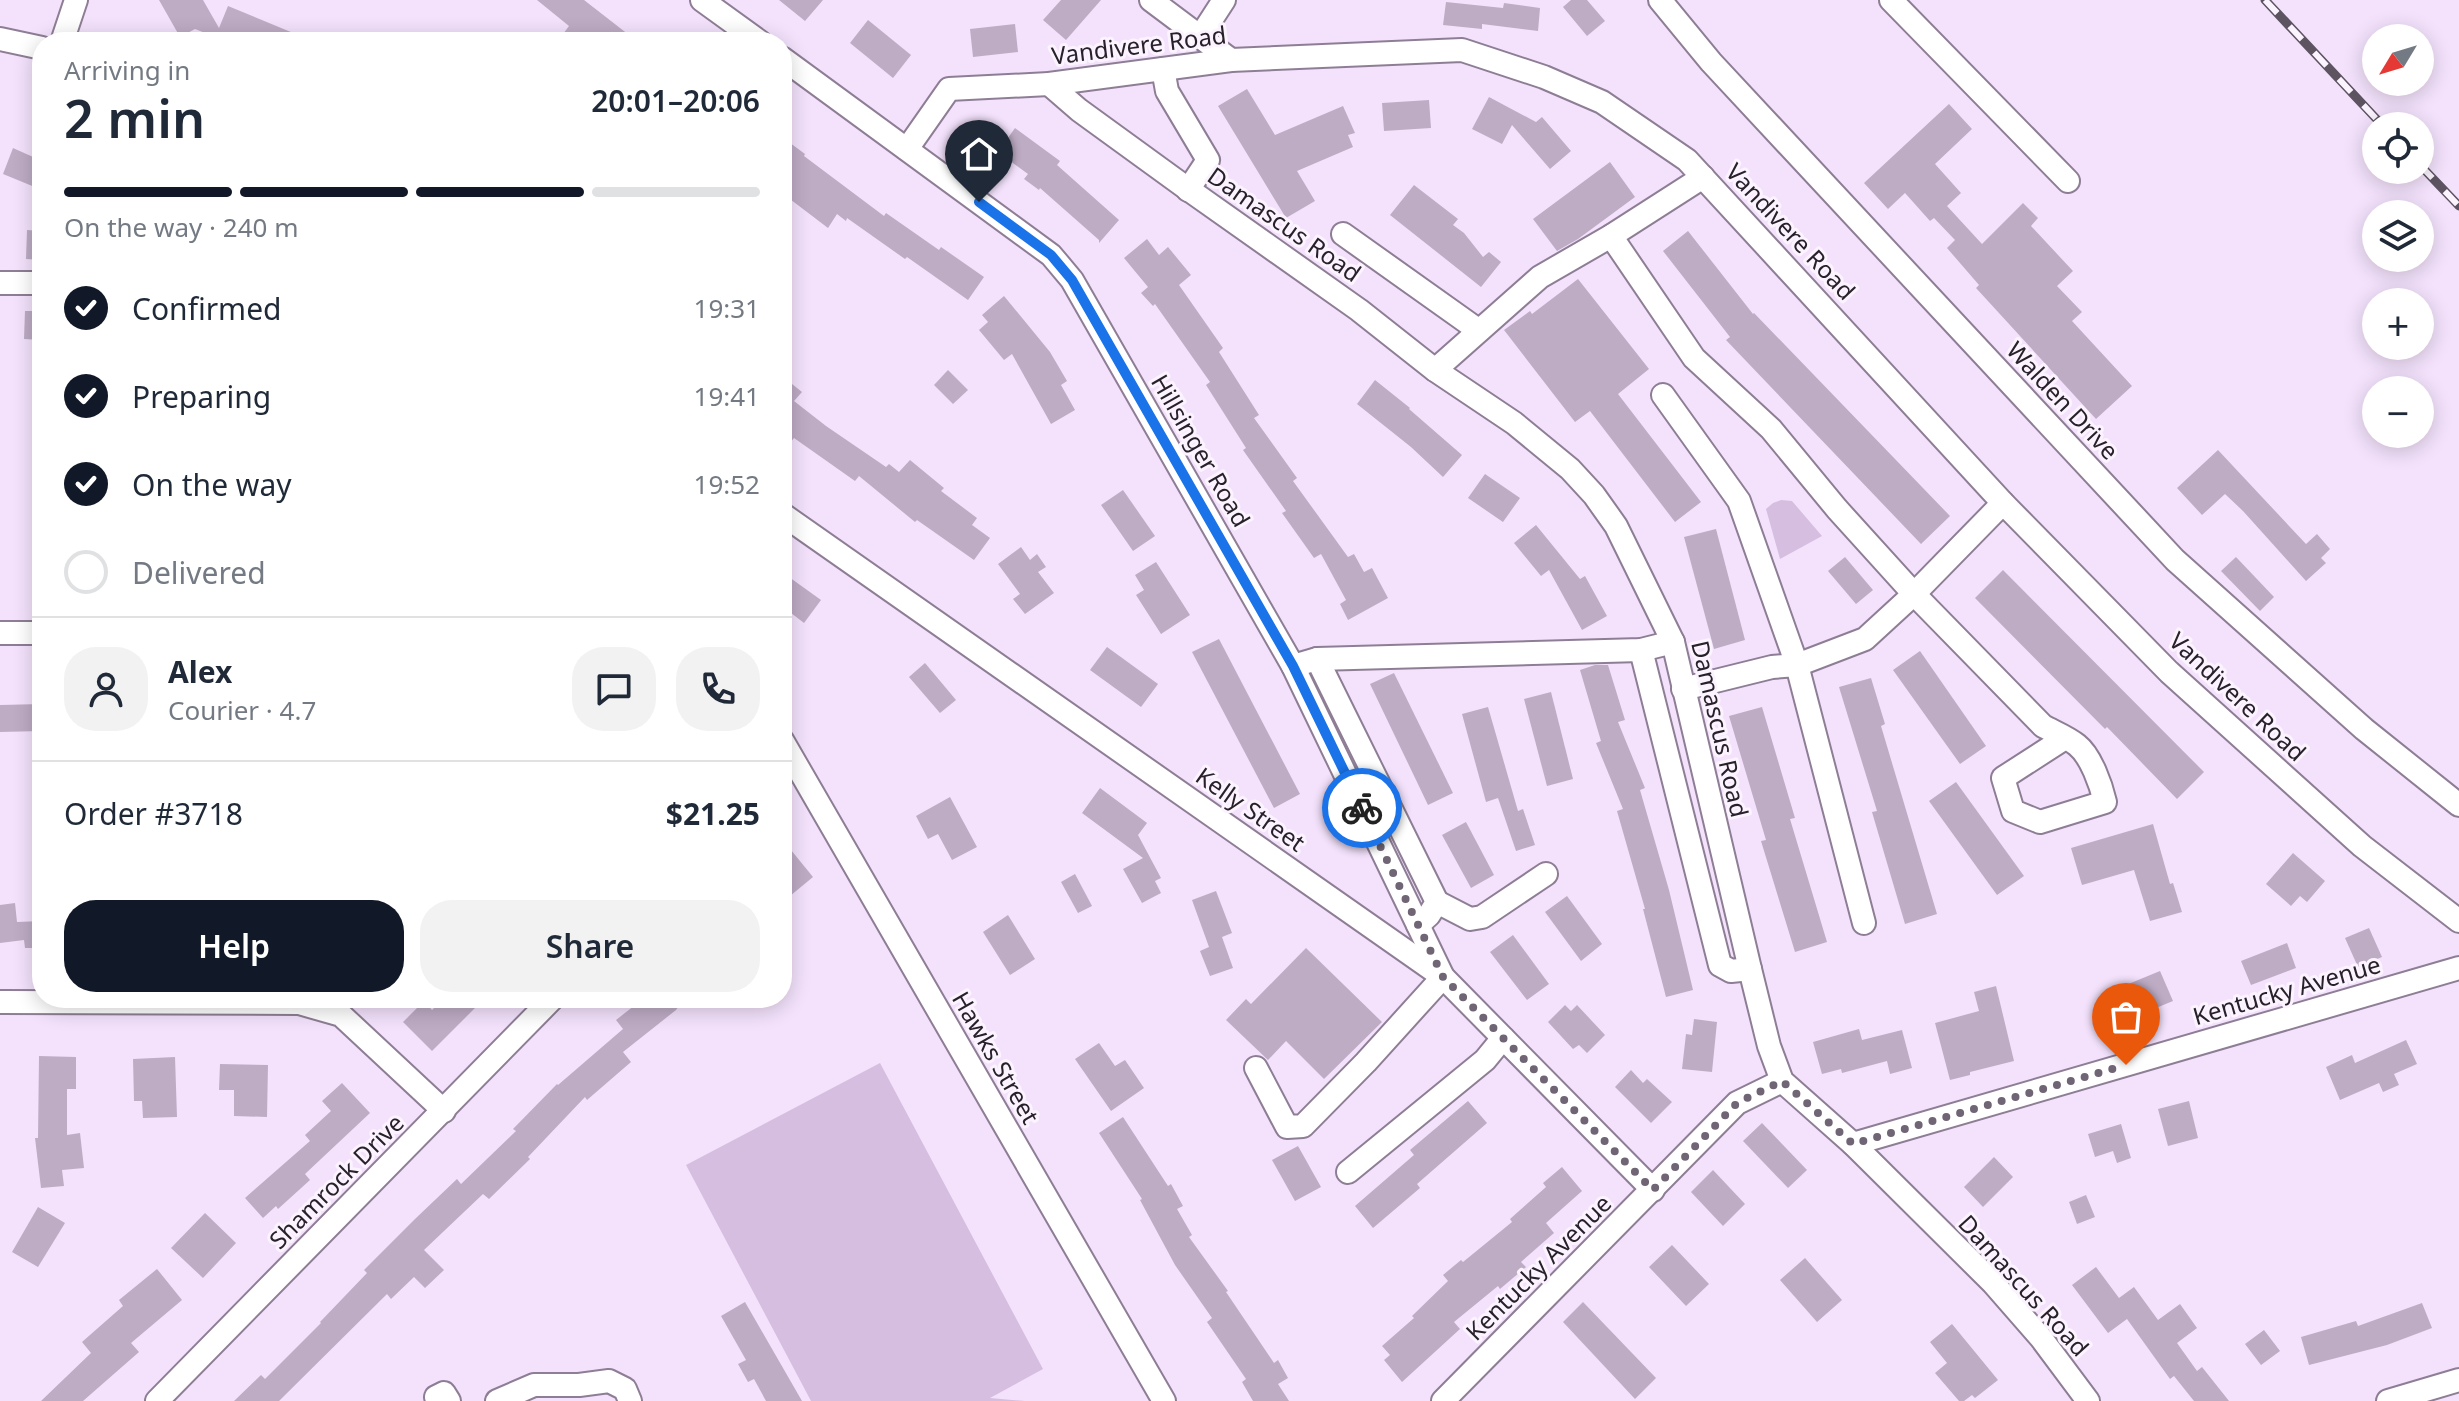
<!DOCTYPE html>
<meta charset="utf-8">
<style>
:root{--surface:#fff;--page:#f2f2f3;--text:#1f2937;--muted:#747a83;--line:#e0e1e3;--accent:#111827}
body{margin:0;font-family:"Noto Sans",sans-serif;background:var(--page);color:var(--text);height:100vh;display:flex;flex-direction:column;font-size:30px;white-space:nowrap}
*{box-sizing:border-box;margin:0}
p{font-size:26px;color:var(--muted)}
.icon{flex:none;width:44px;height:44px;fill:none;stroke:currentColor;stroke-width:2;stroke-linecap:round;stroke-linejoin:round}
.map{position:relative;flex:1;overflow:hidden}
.sheet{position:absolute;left:32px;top:32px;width:760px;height:976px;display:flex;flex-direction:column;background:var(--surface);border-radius:32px;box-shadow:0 4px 20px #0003}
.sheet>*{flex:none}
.needle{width:52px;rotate:232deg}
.buttons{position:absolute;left:2362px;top:24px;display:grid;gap:16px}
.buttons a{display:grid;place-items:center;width:72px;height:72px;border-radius:50%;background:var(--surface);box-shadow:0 4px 20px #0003;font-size:40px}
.pin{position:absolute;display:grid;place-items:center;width:68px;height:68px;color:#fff;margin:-82px -34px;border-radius:50% 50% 50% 0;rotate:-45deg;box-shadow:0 0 8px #0007}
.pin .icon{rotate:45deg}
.courier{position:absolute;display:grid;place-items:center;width:80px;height:80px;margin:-40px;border:6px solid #1a73e8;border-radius:50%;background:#fff;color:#222;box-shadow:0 2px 10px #0007}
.overview em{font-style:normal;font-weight:600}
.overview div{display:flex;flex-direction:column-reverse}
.overview{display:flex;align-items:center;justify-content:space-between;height:136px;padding:0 32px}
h1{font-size:52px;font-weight:600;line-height:60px}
.bar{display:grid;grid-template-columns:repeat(4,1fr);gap:12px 8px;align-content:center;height:96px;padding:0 32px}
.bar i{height:10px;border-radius:6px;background:var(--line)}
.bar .on{background:var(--accent)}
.bar p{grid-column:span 4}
.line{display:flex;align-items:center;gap:20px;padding:0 32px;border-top:2px solid var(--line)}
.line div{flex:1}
.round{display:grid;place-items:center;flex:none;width:84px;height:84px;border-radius:32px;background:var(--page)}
ol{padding:0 32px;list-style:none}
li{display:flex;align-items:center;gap:24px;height:88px}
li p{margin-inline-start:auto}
li .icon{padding:8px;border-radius:50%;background:var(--accent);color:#fff;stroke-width:4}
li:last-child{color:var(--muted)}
li i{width:44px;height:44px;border:4px solid var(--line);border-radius:50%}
.button{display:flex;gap:16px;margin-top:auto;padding:16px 32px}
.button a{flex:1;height:92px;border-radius:32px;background:var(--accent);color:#fff;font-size:32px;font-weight:600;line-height:92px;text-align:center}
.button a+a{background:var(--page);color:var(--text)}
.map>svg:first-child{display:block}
.green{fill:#d6bee1}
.building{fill:#beacc5}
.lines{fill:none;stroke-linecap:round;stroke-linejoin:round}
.minor-casing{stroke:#8e7e95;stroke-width:26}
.minor{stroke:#fff;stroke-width:22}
.rail-casing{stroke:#5d5361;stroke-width:9}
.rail{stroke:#fbf4fe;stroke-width:6;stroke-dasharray:18;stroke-linecap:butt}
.done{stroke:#6f6574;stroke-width:8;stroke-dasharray:0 14.4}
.route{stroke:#1a73e8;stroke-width:10}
.labels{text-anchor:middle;stroke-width:6;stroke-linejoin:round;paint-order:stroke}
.street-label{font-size:24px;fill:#28212b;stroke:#fbf4fe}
</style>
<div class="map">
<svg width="2459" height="1401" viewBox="0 0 2459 1401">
<rect width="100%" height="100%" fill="#f4e2fc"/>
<!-- green -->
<g class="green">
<polygon points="1781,500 1792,501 1822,536 1780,559 1766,509 1773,503"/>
<polygon points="880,1063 1043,1369 990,1398 1025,1401 811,1401 686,1165"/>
</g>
<!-- building -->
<g class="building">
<polygon points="159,0 203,0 219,28 228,6 315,42 228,42 195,29 180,37"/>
<polygon points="537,0 584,0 638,42 557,42 569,26"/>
<polygon points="779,0 823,0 805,21"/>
<polygon points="1061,0 1101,0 1066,40 1043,20"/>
<polygon points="1571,0 1587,0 1605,21 1587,36 1563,7"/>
<polygon points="1446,2 1503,8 1504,3 1540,8 1538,31 1482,24 1482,29 1443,25"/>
<polygon points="868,20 911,55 893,78 850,43"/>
<polygon points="1015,24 1018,52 973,57 970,29"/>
<polygon points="1247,89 1275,135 1343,106 1355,133 1348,135 1353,147 1297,171 1315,201 1286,218 1218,106"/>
<polygon points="1489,97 1536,122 1542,117 1571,151 1550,169 1512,125 1502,144 1472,129"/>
<polygon points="1429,100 1431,128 1384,131 1382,103"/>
<polygon points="1949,104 1972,129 1935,164 1961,193 1947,206 1982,244 2023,203 2038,218 2031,226 2073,271 2057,286 2082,312 2072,321 2132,386 2096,419 1976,288 1979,285 1947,248 1955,240 1934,218 1930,221 1905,193 1888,209 1864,183"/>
<polygon points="1015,128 1060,161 1057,165 1119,220 1099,243 1099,240 1040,188 1039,190 1024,179 1028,174 998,152"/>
<polygon points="782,137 805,154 804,156 884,216 886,213 939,250 941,247 984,277 968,300 907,257 905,259 847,218 846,221 837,214 828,228 782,193"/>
<polygon points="13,148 42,161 42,190 3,174"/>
<polygon points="1610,162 1635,197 1578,239 1557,251 1533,219"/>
<polygon points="1414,185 1458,219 1453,225 1464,233 1483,257 1489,252 1501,262 1481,287 1390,215"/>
<polygon points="27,230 42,231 42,260 26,259"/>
<polygon points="1688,231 1753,314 1754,313 1950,516 1921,544 1726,340 1730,337 1663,251"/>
<polygon points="1147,239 1159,255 1168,247 1191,275 1179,285 1223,348 1219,352 1259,415 1254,418 1297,478 1293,481 1348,557 1354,554 1364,572 1372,568 1388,598 1348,620 1340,604 1346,600 1321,554 1314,558 1282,513 1286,511 1243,450 1246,448 1206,385 1210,382 1155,304 1153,306 1141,293 1148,287 1124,258"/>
<polygon points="1578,279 1649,369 1618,394 1701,502 1675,522 1590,411 1575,422 1504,330 1530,311 1532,314"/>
<polygon points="1004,296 1050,352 1067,381 1061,385 1075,410 1051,424 1012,354 1004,360 979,330 988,322 982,315"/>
<polygon points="25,311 42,311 42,340 24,339"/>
<polygon points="948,370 968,390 953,404 934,385"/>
<polygon points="782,376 802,392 794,401 826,426 886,467 889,464 899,472 910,460 944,488 941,491 977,518 972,525 990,538 974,560 917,520 915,522 859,476 855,481 794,438 782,452"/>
<polygon points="1375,380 1410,408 1409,409 1462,455 1443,477 1411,447 1357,404"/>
<polygon points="2218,450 2306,544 2317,534 2330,549 2321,558 2326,563 2306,581 2243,511 2225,494 2202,515 2177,488"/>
<polygon points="1485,474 1520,498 1503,522 1468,498"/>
<polygon points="1123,490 1155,536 1133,551 1101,505"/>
<polygon points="1536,525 1580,579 1585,576 1607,616 1582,630 1549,570 1541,576 1514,543"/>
<polygon points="1716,529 1745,640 1714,649 1684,537"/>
<polygon points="1021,547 1030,560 1037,554 1046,567 1038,572 1054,593 1025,614 1013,599 1020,594 998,564"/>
<polygon points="1845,557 1873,590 1856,604 1828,571"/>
<polygon points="2236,557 2274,597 2260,611 2221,571"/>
<polygon points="1156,562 1190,615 1161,634 1136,595 1144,590 1135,575"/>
<polygon points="2003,570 2204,772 2177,799 2107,727 2105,729 1975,598"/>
<polygon points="782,572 821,600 804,623 782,606"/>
<polygon points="1219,639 1300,794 1274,808 1192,652"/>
<polygon points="1107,647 1158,684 1141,707 1090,670"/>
<polygon points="1920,651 1986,746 1960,764 1893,670"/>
<polygon points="925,663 956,700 940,713 909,677"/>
<polygon points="1595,665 1608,665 1625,720 1618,722 1645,788 1640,790 1669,890 1693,990 1666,997 1643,909 1645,909 1617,811 1623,809 1596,743 1601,741 1580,670"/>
<polygon points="1394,673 1453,793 1428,805 1370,684"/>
<polygon points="1871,678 1885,724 1881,726 1937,914 1905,924 1872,812 1877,811 1839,687"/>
<polygon points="1551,692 1573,779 1547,786 1524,699"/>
<polygon points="42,704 42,731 0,732 0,705"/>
<polygon points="1488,707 1518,811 1523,809 1535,845 1516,851 1498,798 1486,802 1462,714"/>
<polygon points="1762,707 1795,818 1790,819 1827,942 1795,952 1761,841 1766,840 1729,716"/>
<polygon points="1956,782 2024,876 1997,895 1929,801"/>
<polygon points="1100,788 1147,823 1138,835 1161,878 1155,881 1161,893 1142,903 1123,869 1143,858 1082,813"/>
<polygon points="950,797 977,847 952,860 938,834 928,839 916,816"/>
<polygon points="1466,822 1494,875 1471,888 1442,835"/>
<polygon points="2153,824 2170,884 2173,883 2182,912 2150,921 2134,870 2082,885 2071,848"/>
<polygon points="782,839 813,877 790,896 782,886"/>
<polygon points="2293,853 2325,881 2307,902 2300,896 2291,906 2266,884"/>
<polygon points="1075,874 1092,906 1078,913 1061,882"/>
<polygon points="1216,891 1232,933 1222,937 1233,968 1210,976 1200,951 1209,947 1192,900"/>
<polygon points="1567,896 1602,944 1581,961 1545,912"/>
<polygon points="15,903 17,922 42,921 42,948 25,948 24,940 0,943 0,905"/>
<polygon points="1008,915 1035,959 1010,975 983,932"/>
<polygon points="2369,928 2382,957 2358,967 2345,938"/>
<polygon points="1513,935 1549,984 1527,1000 1490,952"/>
<polygon points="2287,943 2296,968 2251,985 2241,961"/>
<polygon points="1306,948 1382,1022 1324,1079 1286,1041 1268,1060 1226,1020 1246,999 1251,1004"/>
<polygon points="2160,971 2173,1001 2122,1022 2109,992"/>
<polygon points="1996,986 2014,1061 1970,1072 1970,1075 1950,1080 1935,1023 1979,1011 1974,992"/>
<polygon points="445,998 485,998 432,1051 403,1022 424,1001 432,1010"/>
<polygon points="644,998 685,998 676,1010 623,1052 631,1062 587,1100 585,1097 528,1157 530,1159 489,1199 483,1194 424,1250 444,1270 425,1288 414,1277 391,1299 387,1294 279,1401 234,1401 261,1375 265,1379 321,1323 320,1322 367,1273 364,1270 415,1219 457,1179 461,1184 516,1131 513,1129 557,1084 558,1085 623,1029 616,1020"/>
<polygon points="1565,1005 1571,1011 1577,1005 1605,1035 1587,1053 1579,1045 1573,1049 1548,1022"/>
<polygon points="1694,1019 1717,1022 1712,1072 1682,1069 1686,1034 1692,1035"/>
<polygon points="1859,1029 1862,1040 1902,1030 1912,1068 1890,1074 1887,1061 1842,1073 1841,1069 1822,1074 1813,1042"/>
<polygon points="2406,1040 2417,1064 2394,1074 2399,1085 2383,1092 2379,1083 2340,1100 2326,1067 2352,1055 2355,1063"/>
<polygon points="1099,1043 1115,1066 1125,1060 1144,1088 1111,1111 1075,1059"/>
<polygon points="39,1056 76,1057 76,1089 67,1089 67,1135 80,1133 84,1168 62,1170 64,1186 41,1188 35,1138 38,1138"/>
<polygon points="175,1057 177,1117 143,1118 142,1101 134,1101 133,1059"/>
<polygon points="220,1064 268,1065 267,1117 234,1116 234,1090 219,1090"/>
<polygon points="1631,1070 1643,1083 1647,1079 1672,1102 1651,1123 1615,1087"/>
<polygon points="342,1083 370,1113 305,1174 310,1180 278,1209 276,1206 263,1218 245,1198 310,1141 305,1135 331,1111 322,1101"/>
<polygon points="1468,1101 1487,1123 1417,1184 1420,1188 1373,1228 1355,1206 1414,1155 1410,1150"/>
<polygon points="2189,1101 2198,1138 2168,1146 2158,1109"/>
<polygon points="1123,1117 1168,1186 1171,1184 1183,1206 1177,1209 1192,1235 1189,1237 1228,1291 1226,1292 1274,1363 1278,1360 1288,1378 1278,1384 1289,1401 1253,1401 1242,1382 1246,1379 1207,1322 1212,1318 1175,1265 1140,1200 1142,1199 1099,1133"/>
<polygon points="1762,1123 1807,1170 1788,1188 1743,1141"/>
<polygon points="2121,1124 2131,1158 2117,1163 2113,1151 2095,1157 2088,1134"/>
<polygon points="1298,1146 1321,1187 1295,1201 1272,1160"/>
<polygon points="1994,1157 2013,1177 1983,1207 1964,1187"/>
<polygon points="1562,1167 1582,1191 1546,1223 1554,1233 1521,1262 1526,1267 1500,1289 1498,1286 1454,1322 1460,1329 1402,1382 1384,1360 1390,1355 1382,1346 1414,1318 1412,1316 1448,1281 1443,1275 1461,1260 1463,1262 1512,1222 1510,1219 1546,1187 1543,1183"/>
<polygon points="1713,1170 1745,1204 1723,1226 1691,1192"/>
<polygon points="2086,1195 2095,1217 2077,1224 2069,1202"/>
<polygon points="38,1207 65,1223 38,1267 12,1252"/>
<polygon points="205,1213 236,1243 203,1278 171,1248"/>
<polygon points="1672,1245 1709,1284 1686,1306 1649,1267"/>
<polygon points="1805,1258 1842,1300 1817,1322 1780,1280"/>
<polygon points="2096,1267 2119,1298 2134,1287 2158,1320 2180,1304 2197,1328 2177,1343 2197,1371 2202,1367 2229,1401 2194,1401 2174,1376 2170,1379 2127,1319 2108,1333 2072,1285"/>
<polygon points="157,1269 182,1300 131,1343 139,1352 83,1401 41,1401 91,1353 82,1342 123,1306 119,1300"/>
<polygon points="745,1302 802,1401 766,1401 754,1379 748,1382 738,1364 746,1360 721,1316"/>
<polygon points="1583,1302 1656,1378 1635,1399 1563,1322"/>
<polygon points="2422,1303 2432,1328 2387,1345 2309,1365 2301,1337 2356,1321 2358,1326"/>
<polygon points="1952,1324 1998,1380 1975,1398 1972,1395 1964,1401 1959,1401 1935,1373 1947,1363 1930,1342"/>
<polygon points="2264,1330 2280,1351 2261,1365 2245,1344"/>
</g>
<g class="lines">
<defs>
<g id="minor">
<polyline points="702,0 760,42"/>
<polyline points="1151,0 1231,60"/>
<polyline points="1660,0 1711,62 2175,560 2364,729 2459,805"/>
<polyline points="1891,0 2068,181"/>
<polyline points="1200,37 1224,0"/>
<polyline points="0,39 42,48"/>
<polyline points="62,42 76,0"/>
<polyline points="782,58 1051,255 1072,280 1293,666 1443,977 1366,1062 1303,1126 1287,1127 1256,1068"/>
<polyline points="1163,69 1167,91 1208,160 1188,190"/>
<polyline points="1049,84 1079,110 1185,187 1359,310 1435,370 1514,423 1570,469 1594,495 1616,526 1673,642 1750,969 1769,1046 1782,1081 1853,1144 1993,1283 2041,1338 2088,1401"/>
<polyline points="907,149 949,89 1049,84 1231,60 1462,50 1544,77 1602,102 1687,160 2003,503 2169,672 2362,846 2459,921"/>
<polyline points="1343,234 1478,330"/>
<path d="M 1611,236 L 1694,358 L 1771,429 L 1837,509 L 1914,594 L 2043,726 C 2054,732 2067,737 2077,745 C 2091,756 2101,785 2105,802 L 2040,822 L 2013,811 L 2003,778 L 2065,738"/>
<polyline points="0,283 42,283"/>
<polyline points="1435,370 1540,277 1611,236 1703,177"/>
<polyline points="1663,395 1739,501 1797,665 1864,923"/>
<polyline points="782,514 1443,977 1653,1190"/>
<polyline points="0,633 42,633"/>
<polyline points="1641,650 1720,965 1731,971 1750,969"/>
<polyline points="1317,659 1437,902 1429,915 1418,925"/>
<polyline points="1293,666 1317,659 1641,650 1673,642"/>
<polyline points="1683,689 1772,667 1797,665 1865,639 1914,594 2003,503"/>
<polyline points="782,740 1164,1401"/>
<polyline points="1437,902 1470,919 1482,917 1546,874"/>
<polyline points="0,1002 299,1003 341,1015 444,1111"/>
<polyline points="1853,1144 2459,968"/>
<polyline points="1348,1172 1485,1060 1503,1038"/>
<polyline points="436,1397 444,1393 449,1401"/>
<polyline points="157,1401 553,998"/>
<polyline points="497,1401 534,1385 579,1385 609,1381 625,1389 630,1401"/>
<polyline points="1443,1401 1737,1103 1782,1081"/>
<polyline points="2388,1401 2459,1380"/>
</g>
</defs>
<!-- minor casing -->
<use href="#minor" class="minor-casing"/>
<!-- minor -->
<use href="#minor" class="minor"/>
<defs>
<g id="rail">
<polyline points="2265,0 2383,126"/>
<polyline points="2420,165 2459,206"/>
</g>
</defs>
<!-- rail casing -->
<use href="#rail" class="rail-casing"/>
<!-- rail -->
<use href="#rail" class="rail"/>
</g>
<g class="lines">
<!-- done -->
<polyline class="done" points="1362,808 1443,977 1653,1190 1737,1103 1782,1081 1853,1144 2126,1065"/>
<!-- route -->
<polyline class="route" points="979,202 1051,255 1072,280 1293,666 1362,808"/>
</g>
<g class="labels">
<!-- street labels -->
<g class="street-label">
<text transform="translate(1139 46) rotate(-7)" y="8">Vandivere Road</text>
<text transform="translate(1284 225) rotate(35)" y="8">Damascus Road</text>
<text transform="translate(1790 232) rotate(47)" y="8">Vandivere Road</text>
<text transform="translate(2062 401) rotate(47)" y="8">Walden Drive</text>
<text transform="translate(1200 451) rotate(60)" y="8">Hillsinger Road</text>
<text transform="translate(2237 697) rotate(43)" y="8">Vandivere Road</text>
<text transform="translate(1719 729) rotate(77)" y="8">Damascus Road</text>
<text transform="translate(1250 810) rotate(35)" y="8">Kelly Street</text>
<text transform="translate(2287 991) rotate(-16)" y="8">Kentucky Avenue</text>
<text transform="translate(995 1058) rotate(60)" y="8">Hawks Street</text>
<text transform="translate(337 1182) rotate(-45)" y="8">Shamrock Drive</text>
<text transform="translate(1539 1268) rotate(-45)" y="8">Kentucky Avenue</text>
<text transform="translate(2023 1286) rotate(48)" y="8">Damascus Road</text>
</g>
</g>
</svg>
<div class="buttons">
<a><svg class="needle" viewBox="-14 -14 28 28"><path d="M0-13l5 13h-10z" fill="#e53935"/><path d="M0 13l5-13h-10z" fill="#747a83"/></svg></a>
<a><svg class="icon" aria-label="locate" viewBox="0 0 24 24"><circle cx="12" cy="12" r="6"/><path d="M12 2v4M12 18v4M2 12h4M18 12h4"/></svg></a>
<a><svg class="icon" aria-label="layers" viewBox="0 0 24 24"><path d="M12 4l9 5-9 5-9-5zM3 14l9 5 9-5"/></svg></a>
<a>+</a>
<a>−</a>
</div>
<div class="pin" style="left:2126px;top:1065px;background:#ea580c"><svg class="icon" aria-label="bag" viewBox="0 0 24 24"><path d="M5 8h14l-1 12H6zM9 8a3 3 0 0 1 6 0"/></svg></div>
<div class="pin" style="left:979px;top:202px;background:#1f2937"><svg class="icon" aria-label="home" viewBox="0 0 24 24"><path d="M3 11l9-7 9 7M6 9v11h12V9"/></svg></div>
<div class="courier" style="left:1362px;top:808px"><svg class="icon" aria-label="bike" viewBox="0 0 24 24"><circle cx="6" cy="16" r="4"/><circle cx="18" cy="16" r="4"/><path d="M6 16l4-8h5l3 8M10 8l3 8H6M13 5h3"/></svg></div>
<section class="sheet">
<div class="overview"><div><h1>2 min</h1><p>Arriving in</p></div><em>20:01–20:06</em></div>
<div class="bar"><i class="on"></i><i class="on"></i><i class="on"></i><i></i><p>On the way · 240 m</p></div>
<ol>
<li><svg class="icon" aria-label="check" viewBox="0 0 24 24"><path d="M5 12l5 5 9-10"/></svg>Confirmed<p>19:31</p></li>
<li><svg class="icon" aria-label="check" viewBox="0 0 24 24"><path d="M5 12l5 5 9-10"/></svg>Preparing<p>19:41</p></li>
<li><svg class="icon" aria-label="check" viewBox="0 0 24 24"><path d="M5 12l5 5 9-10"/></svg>On the way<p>19:52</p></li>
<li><i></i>Delivered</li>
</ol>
<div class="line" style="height:144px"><a class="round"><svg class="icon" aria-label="person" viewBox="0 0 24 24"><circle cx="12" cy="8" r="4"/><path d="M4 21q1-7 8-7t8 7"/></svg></a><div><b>Alex</b><p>Courier · 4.7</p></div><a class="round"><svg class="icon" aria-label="chat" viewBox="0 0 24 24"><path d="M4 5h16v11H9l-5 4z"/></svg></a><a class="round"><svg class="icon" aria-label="phone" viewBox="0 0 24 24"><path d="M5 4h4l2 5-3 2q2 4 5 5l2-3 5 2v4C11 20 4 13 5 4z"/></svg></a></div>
<div class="line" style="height:104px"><div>Order #3718</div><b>$21.25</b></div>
<div class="button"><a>Help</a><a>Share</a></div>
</section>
</div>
